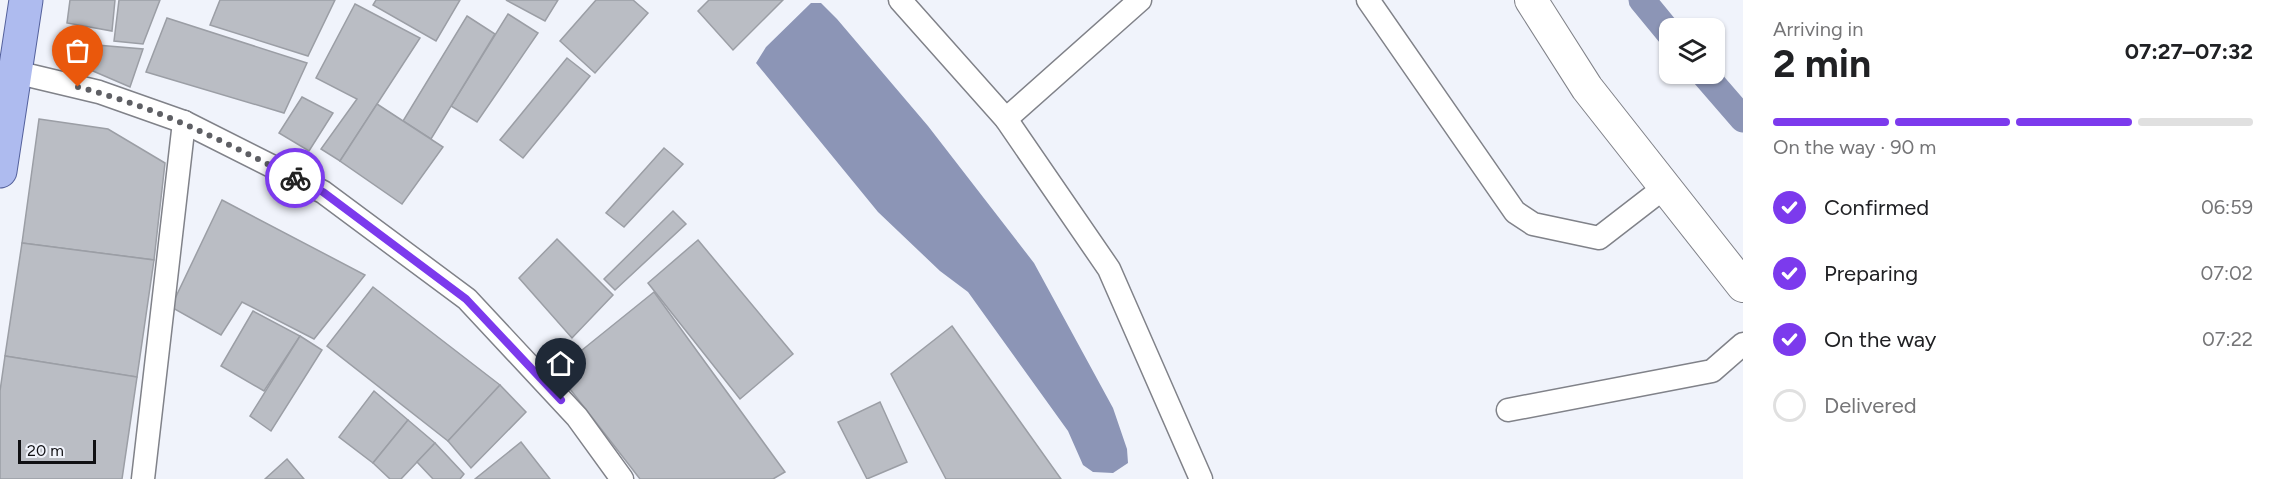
<!DOCTYPE html>
<meta charset="utf-8">
<style>
:root{--surface:#fff;--page:#f2f2f2;--text:#202124;--muted:#757577;--line:#e0e0e0;--accent:#7c3aed}
body{margin:0;font-family:Figtree,sans-serif;background:var(--page);color:var(--text);height:100vh;display:flex;flex-direction:column;font-size:22px;white-space:nowrap}
*{box-sizing:border-box;margin:0}
p{font-size:20px;color:var(--muted)}
.icon{flex:none;width:33px;height:33px;fill:none;stroke:currentColor;stroke-width:2;stroke-linecap:round;stroke-linejoin:round}
.map{position:relative;flex:1;overflow:hidden}
.sheet{display:flex;flex-direction:column;background:var(--surface);width:540px}
.sheet>*{flex:none}
.controls{position:absolute;left:1659px;top:18px;display:grid;gap:12px}
.controls a{display:grid;place-items:center;width:66px;height:66px;border-radius:12px;background:var(--surface);box-shadow:0 2px 4px #0004;font-size:30px}
.scale{position:absolute;left:18px;bottom:15px;width:78px;box-sizing:border-box;padding-left:6px;border:3px solid #101013;border-top:0;font-size:16px;line-height:21px;white-space:nowrap;color:#101013;-webkit-text-stroke:4px #f0f3fb;paint-order:stroke}
.pin{position:absolute;display:grid;place-items:center;width:51px;height:51px;color:#fff;margin:-62px -26px;border-radius:50% 50% 50% 0;rotate:-45deg;box-shadow:0 0 6px #0007}
.pin .icon{rotate:45deg}
.courier{position:absolute;display:grid;place-items:center;width:60px;height:60px;margin:-30px;border:4px solid #7c3aed;border-radius:50%;background:#fff;color:#222;box-shadow:0 2px 8px #0007}
.overview em{font-style:normal;font-weight:700}
.overview div{display:flex;flex-direction:column-reverse}
.overview{display:flex;align-items:center;justify-content:space-between;height:102px;padding:0 30px}
h1{font-size:39px;font-weight:700;line-height:45px}
.bar{display:grid;grid-template-columns:repeat(4,1fr);gap:9px 6px;align-content:center;height:72px;padding:0 30px}
.bar i{height:8px;border-radius:4px;background:var(--line)}
.bar .selected{background:var(--accent)}
.bar p{grid-column:span 4}
ol{padding:0 30px;list-style:none}
li{display:flex;align-items:center;gap:18px;height:66px}
li p{margin-inline-start:auto}
li .icon{padding:6px;border-radius:50%;background:var(--accent);color:#fff;stroke-width:4}
li:last-child{color:var(--muted)}
li i{width:33px;height:33px;border:3px solid var(--line);border-radius:50%}
main{display:flex;flex:1;min-height:0}
.map>svg:first-child{display:block}
.water{fill:#8c95b6}
.lines{fill:none;stroke-linecap:round;stroke-linejoin:round}
.canal{stroke:#8c95b6;stroke-width:27}
.building{fill:#babdc4;stroke:#9b9ea5;stroke-width:1.5}
.minor-casing{stroke:#808289;stroke-width:25}
.secondary-casing{stroke:#808289;stroke-width:34}
.primary-casing{stroke:#54619c;stroke-width:35}
.minor{stroke:#fff;stroke-width:22}
.secondary{stroke:#fff;stroke-width:32}
.primary{stroke:#aebbef;stroke-width:33}
.done{stroke:#5e5f64;stroke-width:6;stroke-dasharray:0 10.8}
.route{stroke:#7c3aed;stroke-width:8}
</style>
<main>
<div class="map">
<svg width="1743" height="479" viewBox="0 0 1743 479">
<rect width="100%" height="100%" fill="#f0f3fb"/>
<!-- water -->
<polygon class="water" points="811,3 821,3 837,19 928,126 1034,263 1113,408 1127,449 1128,463 1113,473 1093,472 1083,465 1068,431 968,292 940,271 878,212 756,63 766,47"/>
<g class="lines">
<!-- canal -->
<g class="canal">
<polyline points="1642,0 1670,34"/>
<polyline points="1704,74 1743,119"/>
</g>
</g>
<!-- building -->
<g class="building">
<polygon points="70,0 115,0 112,31 67,23"/>
<polygon points="119,0 160,0 143,44 114,41"/>
<polygon points="220,0 335,0 308,56 210,25"/>
<polygon points="376,0 460,0 436,41 373,5"/>
<polygon points="506,0 558,0 545,21"/>
<polygon points="596,0 633,0 648,13 595,73 560,41"/>
<polygon points="709,0 783,0 733,50 698,11"/>
<polygon points="355,4 420,38 340,161 321,149 357,99 316,78"/>
<polygon points="508,14 538,33 477,122 451,106"/>
<polygon points="467,16 495,34 431,139 403,121"/>
<polygon points="167,18 307,63 284,113 146,72"/>
<polygon points="85,44 143,49 130,87 79,65"/>
<polygon points="567,58 590,76 523,158 500,140"/>
<polygon points="302,97 333,113 309,151 279,133"/>
<polygon points="377,104 443,147 402,204 340,161"/>
<polygon points="39,119 108,129 165,163 154,260 22,243"/>
<polygon points="664,148 683,164 624,227 606,213"/>
<polygon points="222,200 365,275 314,339 242,302 221,335 171,307"/>
<polygon points="673,211 686,224 615,290 604,279"/>
<polygon points="557,239 613,295 572,338 519,278"/>
<polygon points="698,240 793,354 740,399 648,283"/>
<polygon points="22,243 154,260 137,377 5,356"/>
<polygon points="373,287 500,385 448,441 327,346"/>
<polygon points="654,292 785,472 773,479 640,479 556,371"/>
<polygon points="253,311 300,336 264,391 221,366"/>
<polygon points="952,326 1061,479 946,479 891,374"/>
<polygon points="300,336 322,350 271,431 250,416"/>
<polygon points="5,356 137,377 122,479 0,479 0,391"/>
<polygon points="500,385 526,412 471,468 448,441"/>
<polygon points="374,391 408,420 373,463 339,437"/>
<polygon points="880,402 907,462 867,479 838,422"/>
<polygon points="408,420 435,443 401,479 390,479 373,463"/>
<polygon points="521,442 550,479 475,479"/>
<polygon points="435,443 464,474 460,479 433,479 417,462"/>
<polygon points="287,459 304,479 265,479"/>
</g>
<g class="lines">
<defs>
<g id="minor">
<polyline points="900,0 1006,119 1109,269 1201,479"/>
<polyline points="1368,0 1515,212 1533,224 1599,238 1665,187"/>
<polyline points="15,72 99,92 184,122 323,192 467,299 577,417 622,479"/>
<polyline points="1006,119 1140,0"/>
<polyline points="1508,410 1712,371 1743,344"/>
<polyline points="143,479 184,122"/>
</g>
<polyline id="secondary" points="1531,0 1587,88 1743,286"/>
<polyline id="primary" points="0,171 26,0"/>
</defs>
<!-- minor casing -->
<use href="#minor" class="minor-casing"/>
<!-- secondary casing -->
<use href="#secondary" class="secondary-casing"/>
<!-- primary casing -->
<use href="#primary" class="primary-casing"/>
<!-- minor -->
<use href="#minor" class="minor"/>
<!-- secondary -->
<use href="#secondary" class="secondary"/>
<!-- primary -->
<use href="#primary" class="primary"/>
</g>
<g class="lines">
<!-- done -->
<path class="done" d="M 78,87 C 156,107 223,141 295,178"/>
<!-- route -->
<polyline class="route" points="295,178 323,192 466,299 561,400"/>
</g>
</svg>
<div class="controls">
<a><svg class="icon" aria-label="layers" viewBox="0 0 24 24"><path d="M12 4l9 5-9 5-9-5zM3 14l9 5 9-5"/></svg></a>
</div>
<div class="scale">20 m</div>
<div class="pin" style="left:78px;top:87px;background:#ea580c"><svg class="icon" aria-label="bag" viewBox="0 0 24 24"><path d="M5 8h14l-1 12H6zM9 8a3 3 0 0 1 6 0"/></svg></div>
<div class="pin" style="left:561px;top:400px;background:#1f2937"><svg class="icon" aria-label="home" viewBox="0 0 24 24"><path d="M3 11l9-7 9 7M6 9v11h12V9"/></svg></div>
<div class="courier" style="left:295px;top:178px"><svg class="icon" aria-label="bike" viewBox="0 0 24 24"><circle cx="6" cy="16" r="4"/><circle cx="18" cy="16" r="4"/><path d="M6 16l4-8h5l3 8M10 8l3 8H6M13 5h3"/></svg></div>
</div>
<section class="sheet">
<div class="overview"><div><h1>2 min</h1><p>Arriving in</p></div><em>07:27–07:32</em></div>
<div class="bar"><i class="selected"></i><i class="selected"></i><i class="selected"></i><i></i><p>On the way · 90 m</p></div>
<ol>
<li><svg class="icon" aria-label="check" viewBox="0 0 24 24"><path d="M5 12l5 5 9-10"/></svg>Confirmed<p>06:59</p></li>
<li><svg class="icon" aria-label="check" viewBox="0 0 24 24"><path d="M5 12l5 5 9-10"/></svg>Preparing<p>07:02</p></li>
<li><svg class="icon" aria-label="check" viewBox="0 0 24 24"><path d="M5 12l5 5 9-10"/></svg>On the way<p>07:22</p></li>
<li><i></i>Delivered</li>
</ol>
</section>
</main>
